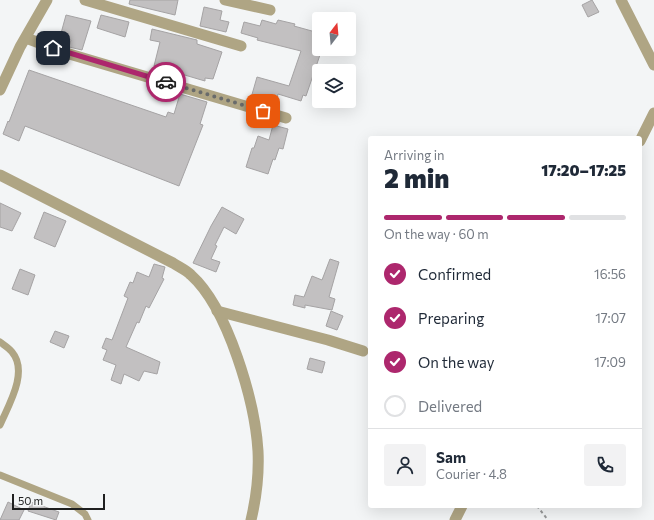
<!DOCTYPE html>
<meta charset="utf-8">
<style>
:root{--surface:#fff;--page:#f2f2f3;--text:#1f2937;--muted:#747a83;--line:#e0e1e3;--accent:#ad276d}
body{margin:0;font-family:Commissioner,sans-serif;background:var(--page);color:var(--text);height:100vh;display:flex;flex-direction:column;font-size:15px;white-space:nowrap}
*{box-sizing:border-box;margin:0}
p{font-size:13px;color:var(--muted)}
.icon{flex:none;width:22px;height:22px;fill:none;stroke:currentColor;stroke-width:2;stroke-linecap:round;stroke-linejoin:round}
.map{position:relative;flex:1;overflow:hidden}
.panel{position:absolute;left:368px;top:136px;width:274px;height:372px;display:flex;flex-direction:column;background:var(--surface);border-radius:4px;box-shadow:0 4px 16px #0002}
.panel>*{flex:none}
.needle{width:26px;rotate:16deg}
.tools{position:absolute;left:312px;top:12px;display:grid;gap:8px}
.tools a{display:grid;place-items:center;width:44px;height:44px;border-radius:4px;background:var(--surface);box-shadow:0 4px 16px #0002;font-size:20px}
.scale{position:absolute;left:12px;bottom:10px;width:93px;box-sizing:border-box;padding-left:4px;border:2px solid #1f2020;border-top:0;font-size:11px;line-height:14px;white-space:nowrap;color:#1f2020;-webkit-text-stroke:3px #f3f5f6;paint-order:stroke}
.pin{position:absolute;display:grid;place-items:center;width:34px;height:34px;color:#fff;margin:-17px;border-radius:8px;box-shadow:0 2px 6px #0006}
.courier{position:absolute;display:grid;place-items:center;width:40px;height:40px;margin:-20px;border:3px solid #ad276d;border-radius:50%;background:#fff;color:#222;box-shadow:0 1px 5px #0007}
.summary em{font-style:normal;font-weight:800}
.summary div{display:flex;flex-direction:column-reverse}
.summary{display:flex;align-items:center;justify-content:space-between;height:68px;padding:0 16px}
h1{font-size:26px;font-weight:800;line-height:30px}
.bar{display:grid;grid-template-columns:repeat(4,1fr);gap:6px 4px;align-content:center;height:48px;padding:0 16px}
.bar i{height:5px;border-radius:3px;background:var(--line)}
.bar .current{background:var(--accent)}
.bar p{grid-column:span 4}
.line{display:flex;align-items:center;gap:10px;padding:0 16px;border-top:1px solid var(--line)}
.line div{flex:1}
.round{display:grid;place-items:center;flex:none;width:42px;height:42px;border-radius:4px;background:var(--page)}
ol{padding:0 16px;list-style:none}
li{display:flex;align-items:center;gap:12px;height:44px}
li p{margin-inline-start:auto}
li .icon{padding:4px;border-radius:50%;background:var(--accent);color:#fff;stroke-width:4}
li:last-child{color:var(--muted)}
li i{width:22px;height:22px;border:2px solid var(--line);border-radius:50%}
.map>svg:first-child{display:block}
.building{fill:#c2c0c1;stroke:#a5a3a4}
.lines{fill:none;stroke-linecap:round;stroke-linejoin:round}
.path{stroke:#969798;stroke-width:2;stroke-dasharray:3 3;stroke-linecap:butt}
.service{stroke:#afa584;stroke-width:7}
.minor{stroke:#afa584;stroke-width:11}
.tertiary{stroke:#afa584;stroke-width:11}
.done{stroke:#696b6b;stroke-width:4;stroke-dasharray:0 7.2}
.route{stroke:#ad276d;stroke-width:5}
</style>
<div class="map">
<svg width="654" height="520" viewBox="0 0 654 520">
<rect width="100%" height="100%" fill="#f3f5f6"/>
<!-- building -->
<g class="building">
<polygon points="130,0 178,0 175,15 129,4"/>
<polygon points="592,0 599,12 588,17 582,5"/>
<polygon points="204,7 222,11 220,20 229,22 226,32 200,26"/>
<polygon points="66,15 91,21 82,50 69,47 71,40 60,37"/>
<polygon points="101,15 129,22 125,37 97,28"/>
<polygon points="262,20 276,24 278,20 295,24 294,26 319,33 319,49 322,49 306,96 303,95 301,101 278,94 275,105 251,98 257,77 289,86 301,51 257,40 258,38 241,33 244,22 260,26"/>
<polygon points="152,29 197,40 197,44 222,52 213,79 205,78 205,81 154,66 160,42 150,40"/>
<polygon points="29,70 166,117 168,112 174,114 180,94 207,102 200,124 203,125 179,186 25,126 19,141 3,134 8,121 9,122"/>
<polygon points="273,125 288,129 283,149 279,148 275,160 273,159 268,174 246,167 252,148 254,148 258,136 269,140"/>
<polygon points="0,203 21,213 12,231 0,227"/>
<polygon points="222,207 244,219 236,234 224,227 215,245 217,246 211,259 220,262 216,272 193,263 211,226"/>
<polygon points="44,212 66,221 55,247 34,238"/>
<polygon points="330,259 339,262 329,297 335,299 332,310 305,305 305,308 293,305 295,295 304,297 312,276 322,280"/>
<polygon points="154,264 165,267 162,278 164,279 149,308 146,306 139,323 137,322 126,347 160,362 157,374 144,371 139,381 124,374 121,384 111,380 116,365 103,360 107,350 102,348 106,338 112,340 128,298 124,296 130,282 133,283 137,272 149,277"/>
<polygon points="20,269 35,275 28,295 12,289"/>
<polygon points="331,311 343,316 337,330 326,326"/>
<polygon points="55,331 69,336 64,348 50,342"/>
<polygon points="310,358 325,362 322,373 307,369"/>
<polygon points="8,502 24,510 19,520 0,520"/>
<polygon points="31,502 59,512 56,520 28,511"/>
</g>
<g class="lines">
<!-- path -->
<polyline class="path" points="537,506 548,520"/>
<!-- service -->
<g class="service">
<path d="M 0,342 C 4,345 9,348 12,352 C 29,372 8,406 0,425"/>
<polyline points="0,475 72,504 85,514 88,520"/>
</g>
<!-- minor -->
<g class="minor">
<polyline points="85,0 241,46"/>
<polyline points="225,0 270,10"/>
<polyline points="621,0 654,65"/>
<polyline points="26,38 66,53 286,118"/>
<polyline points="640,141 654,113"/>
<path d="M 0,175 L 173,263 C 179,267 186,270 191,275 C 228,308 255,402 258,451 C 259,472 256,499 251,520"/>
<polyline points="217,311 328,340 363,351"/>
<polyline points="455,520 462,506"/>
</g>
<!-- tertiary -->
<polyline class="tertiary" points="0,90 20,47 47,0"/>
</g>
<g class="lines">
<!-- done -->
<polyline class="done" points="166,82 263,111"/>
<!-- route -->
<polyline class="route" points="53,48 166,82"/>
</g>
</svg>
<div class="tools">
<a><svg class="needle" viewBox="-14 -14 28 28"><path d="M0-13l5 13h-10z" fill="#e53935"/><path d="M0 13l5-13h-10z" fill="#747a83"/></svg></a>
<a><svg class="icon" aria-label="layers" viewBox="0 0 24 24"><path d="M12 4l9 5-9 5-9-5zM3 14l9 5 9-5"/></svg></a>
</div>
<div class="scale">50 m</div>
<div class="pin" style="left:263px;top:111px;background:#ea580c"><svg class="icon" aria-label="bag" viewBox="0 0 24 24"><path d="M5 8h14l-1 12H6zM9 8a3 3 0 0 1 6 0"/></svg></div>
<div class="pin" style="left:53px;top:48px;background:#1f2937"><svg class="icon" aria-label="home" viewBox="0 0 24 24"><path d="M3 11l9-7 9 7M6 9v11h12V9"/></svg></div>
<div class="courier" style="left:166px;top:82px"><svg class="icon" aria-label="car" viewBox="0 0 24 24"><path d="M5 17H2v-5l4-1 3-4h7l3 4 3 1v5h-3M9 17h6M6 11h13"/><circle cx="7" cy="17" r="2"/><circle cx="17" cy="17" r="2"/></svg></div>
<section class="panel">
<div class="summary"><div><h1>2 min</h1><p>Arriving in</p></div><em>17:20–17:25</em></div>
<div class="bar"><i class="current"></i><i class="current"></i><i class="current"></i><i></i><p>On the way · 60 m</p></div>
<ol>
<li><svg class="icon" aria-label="check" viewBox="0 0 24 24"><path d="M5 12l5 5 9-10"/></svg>Confirmed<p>16:56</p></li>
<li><svg class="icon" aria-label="check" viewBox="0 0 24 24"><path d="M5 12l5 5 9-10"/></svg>Preparing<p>17:07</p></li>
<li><svg class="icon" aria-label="check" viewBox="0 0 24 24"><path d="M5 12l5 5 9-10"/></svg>On the way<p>17:09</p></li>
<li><i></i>Delivered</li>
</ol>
<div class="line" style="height:72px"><a class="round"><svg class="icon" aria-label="person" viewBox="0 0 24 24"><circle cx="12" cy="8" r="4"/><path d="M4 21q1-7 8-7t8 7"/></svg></a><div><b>Sam</b><p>Courier · 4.8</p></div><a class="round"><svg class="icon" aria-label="phone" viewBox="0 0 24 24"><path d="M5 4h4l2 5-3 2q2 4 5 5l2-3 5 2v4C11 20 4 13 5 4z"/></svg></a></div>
</section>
</div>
